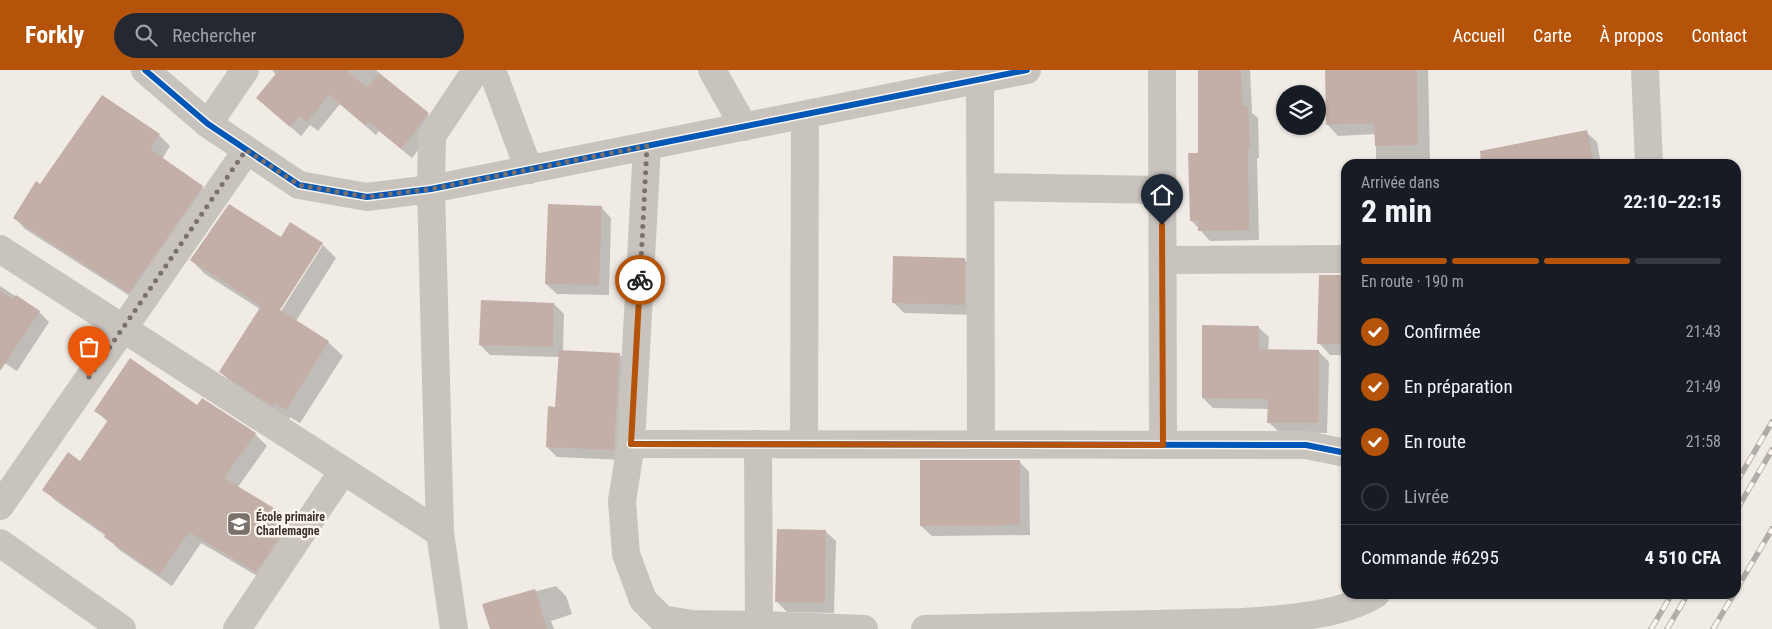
<!DOCTYPE html>
<html lang="fr">
<meta charset="utf-8">
<style>
:root{--surface:#171b24;--page:#242831;--text:#f1f3f6;--muted:#9ea1a6;--line:#363941;--accent:#b45309}
body{margin:0;font-family:"Roboto Condensed",sans-serif;background:var(--page);color:var(--text);height:100vh;display:flex;flex-direction:column;font-size:19px;white-space:nowrap}
*{box-sizing:border-box;margin:0}
p{font-size:16px;color:var(--muted)}
.icon{flex:none;width:28px;height:28px;fill:none;stroke:currentColor;stroke-width:2;stroke-linecap:round;stroke-linejoin:round}
.map{position:relative;flex:1;overflow:hidden}
.side{position:absolute;left:1341px;top:89px;width:400px;height:440px;display:flex;flex-direction:column;background:var(--surface);border-radius:15px;box-shadow:0 1px 4px #0004}
.side>*{flex:none}
.buttons{position:absolute;left:1276px;top:15px;display:grid;gap:10px}
.buttons a{display:grid;place-items:center;width:50px;height:50px;border-radius:50%;background:var(--surface);box-shadow:0 1px 4px #0004;font-size:25px}
.pin{position:absolute;display:grid;place-items:center;width:42px;height:42px;color:#fff;margin:-51px -21px;border-radius:50% 50% 50% 0;rotate:-45deg;box-shadow:0 0 5px #0007}
.pin .icon{rotate:45deg}
.courier{position:absolute;display:grid;place-items:center;width:50px;height:50px;margin:-25px;border:4px solid #b45309;border-radius:50%;background:#fff;color:#222;box-shadow:0 1px 6px #0007}
.overview em{font-style:normal;font-weight:700}
.overview div{display:flex;flex-direction:column-reverse}
.overview{display:flex;align-items:center;justify-content:space-between;height:85px;padding:0 20px}
h1{font-size:32px;font-weight:700;line-height:38px}
.bar{display:grid;grid-template-columns:repeat(4,1fr);gap:8px 5px;align-content:center;height:60px;padding:0 20px}
.bar i{height:6px;border-radius:4px;background:var(--line)}
.bar .selected{background:var(--accent)}
.bar p{grid-column:span 4}
.line{display:flex;align-items:center;gap:12px;padding:0 20px;border-top:1px solid var(--line)}
.line div{flex:1}
ol{padding:0 20px;list-style:none}
li{display:flex;align-items:center;gap:15px;height:55px}
li p{margin-inline-start:auto}
li .icon{padding:5px;border-radius:50%;background:var(--accent);color:#fff;stroke-width:4}
li:last-child{color:var(--muted)}
li i{width:28px;height:28px;border:2px solid var(--line);border-radius:50%}
header{display:flex;align-items:center;gap:30px;box-sizing:border-box;height:70px;padding:0 25px;background:var(--accent);color:#fff}
header strong{font-size:24px}
nav{display:flex;gap:28px;margin-inline-start:auto;font-size:18px}
.search{width:350px;height:45px;background:var(--page);display:flex;align-items:center;gap:12px;box-sizing:border-box;padding:0 18px;border-radius:28px;color:var(--muted);font-size:19px}
.map>svg:first-child{display:block}
.shadow{fill:#0003;fill-rule:evenodd}
.building{fill:#c3afa7}
.lines{fill:none;stroke-linecap:round;stroke-linejoin:round}
.street{stroke:#c9c3be;stroke-width:28}
.rail-casing{stroke:#b1aca8;stroke-width:5.5}
.rail{stroke:#fbf5ee;stroke-width:4;stroke-dasharray:11;stroke-linecap:butt}
.cycleway-casing{stroke:#fbf5ee;stroke-width:9}
.cycleway{stroke:#0057b8;stroke-width:6}
.done{stroke:#7a716c;stroke-width:5;stroke-dasharray:0 9}
.route{stroke:#b45309;stroke-width:6}
.labels{text-anchor:middle;stroke-width:5;stroke-linejoin:round;paint-order:stroke}
.poi-label{font-size:12px;font-weight:bold;fill:#3b302b;stroke:#fbf5ee;text-anchor:start}
</style>
<header>
<strong>Forkly</strong>
<div class="search"><svg class="icon" aria-label="search" viewBox="0 0 24 24"><circle cx="10" cy="10" r="6"/><path d="M15 15l6 6"/></svg>Rechercher</div>
<nav><a>Accueil</a><a>Carte</a><a>À propos</a><a>Contact</a></nav>
</header>
<div class="map">
<svg width="1772" height="559" viewBox="0 0 1772 559">
<rect width="100%" height="100%" fill="#f0ebe5"/>
<!-- shadow -->
<g class="shadow">
<polygon points="272,0 376,0 438,54 412,88 379,61 376,65 340,34 318,61 310,55 301,66 258,28 276,5"/>
<polygon points="1199,0 1250,0 1252,43 1258,48 1259,88 1257,88 1259,170 1210,171 1191,150 1200,84"/>
<polygon points="1326,0 1428,0 1430,90 1435,94 1376,94 1376,64 1338,66 1327,54"/>
<polygon points="1586,62 1597,72 1601,94 1518,94"/>
<polygon points="159,65 170,76 162,89 202,117 214,128 141,233 25,159 14,147 41,116"/>
<polygon points="601,137 611,148 609,225 557,224 546,214"/>
<path d="M 281,169 L 322,174 L 336,188 L 296,251 L 328,272 L 343,286 L 300,353 L 290,347 L 288,350 L 234,316 L 220,301 L 260,239 L 205,204 L 191,190 ZM 320,175 L 323,175 L 278,246 L 276,245 Z"/>
<polygon points="964,189 975,200 975,245 904,243 893,232"/>
<polygon points="1320,206 1346,206 1346,285 1330,285 1319,273"/>
<polygon points="0,216 39,242 49,252 17,301 0,290"/>
<polygon points="554,234 564,244 563,281 620,285 630,295 624,390 557,387 547,377 556,338 559,287 490,285 480,275"/>
<polygon points="1258,257 1269,267 1268,280 1318,281 1329,292 1327,363 1279,362 1268,352 1269,339 1213,338 1203,328"/>
<polygon points="198,337 255,364 267,376 238,417 291,450 303,462 269,513 201,473 172,516 118,479 106,466 56,431 44,419 80,392 108,352 96,341"/>
<polygon points="1019,391 1029,402 1030,465 932,466 921,456"/>
<polygon points="825,461 836,471 834,543 787,542 777,532"/>
<polygon points="556,516 566,526 572,544 551,551 554,559 493,559 484,535"/>
</g>
<!-- building -->
<g class="building">
<polygon points="279,0 349,0 348,2 367,18 379,3 429,43 401,79 369,52 365,55 329,25 307,52 299,46 290,57 256,28"/>
<polygon points="1198,0 1241,0 1243,37 1248,37 1250,78 1248,78 1249,160 1198,161 1198,151 1190,151 1188,83 1198,83"/>
<polygon points="1325,0 1417,0 1418,75 1375,76 1374,53 1326,55"/>
<polygon points="102,25 160,64 150,79 203,116 129,223 13,148 36,111 40,114"/>
<polygon points="1587,60 1594,94 1481,94 1480,81"/>
<polygon points="229,134 281,167 290,152 323,173 280,240 329,271 286,340 276,333 273,337 219,302 261,236 190,190"/>
<polygon points="548,134 602,136 599,215 545,214"/>
<polygon points="893,186 965,188 965,235 892,233"/>
<polygon points="1319,205 1346,205 1346,274 1317,274"/>
<polygon points="0,221 13,229 16,225 40,241 0,301"/>
<polygon points="481,230 554,233 553,277 479,275"/>
<polygon points="1202,255 1259,256 1259,279 1319,280 1318,353 1267,353 1268,329 1202,328"/>
<polygon points="559,280 620,283 614,380 546,377 548,336 555,337"/>
<polygon points="130,288 197,335 202,328 256,363 224,408 292,449 256,502 189,462 159,505 104,467 106,464 42,420 68,382 80,391 108,350 94,341"/>
<polygon points="920,390 1020,390 1020,455 920,456"/>
<polygon points="777,459 826,460 825,533 775,532"/>
<polygon points="535,519 547,559 490,559 482,534"/>
</g>
<g class="lines">
<!-- street -->
<g class="street">
<polyline points="145,0 208,54 299,115 367,127 431,119 1027,0"/>
<polyline points="492,0 529,100"/>
<polyline points="712,0 744,57"/>
<polyline points="1162,0 1163,375"/>
<polyline points="1645,0 1649,94"/>
<polyline points="980,9 981,374"/>
<polyline points="208,54 245,0"/>
<polyline points="647,76 631,374 622,431 626,484 643,530 662,549 692,554 759,555 864,559"/>
<polyline points="981,117 1162,120"/>
<polyline points="0,179 440,463"/>
<polyline points="1163,190 1346,189"/>
<polyline points="631,374 1306,375 1346,383"/>
<polyline points="758,374 759,555"/>
<polyline points="804,374 805,45"/>
<polyline points="0,436 247,80"/>
<polyline points="0,473 122,559"/>
<polyline points="237,559 343,401"/>
<polyline points="454,559 440,463 431,119 432,66 476,0"/>
<path d="M 925,559 L 1244,552 C 1285,549 1340,546 1376,524"/>
</g>
<defs>
<g id="rail">
<polyline points="1736,413 1772,352"/>
<polyline points="1736,441 1772,380"/>
<polyline points="1736,520 1772,459"/>
<polyline points="1651,559 1672,524"/>
<polyline points="1667,559 1688,524"/>
<polyline points="1713,559 1734,524"/>
</g>
</defs>
<!-- rail casing -->
<use href="#rail" class="rail-casing"/>
<!-- rail -->
<use href="#rail" class="rail"/>
<defs>
<g id="cycleway">
<polyline points="145,0 208,54 299,115 367,127 431,119 1027,0"/>
<polyline points="631,374 1306,375 1346,383"/>
</g>
</defs>
<!-- cycleway casing -->
<use href="#cycleway" class="cycleway-casing"/>
<!-- cycleway -->
<use href="#cycleway" class="cycleway"/>
</g>
<g class="lines">
<!-- done -->
<polyline class="done" points="89,307 246,80 299,115 367,127 431,119 647,76 640,210"/>
<!-- route -->
<polyline class="route" points="640,210 631,374 1163,375 1162,155"/>
</g>
<!-- icons -->
<defs>
<symbol id="school-square" viewBox="-11 -11 22 22"><rect x="-9" y="-9" width="18" height="18" rx="4" fill="#7a716c" stroke="#fbf5ee"/><path d="M0-5L7-2L0 1L-7-2ZM-4 1L0 2.5L4 1V4Q0 6-4 4Z" fill="#fff"/></symbol>
</defs>
<g fill-rule="evenodd">
<use href="#school-square" x="225" y="440" width="28" height="28"/>
</g>
<g class="labels">
<!-- poi labels -->
<g class="poi-label">
<text x="256" y="451">École primaire<tspan x="256" dy="14">Charlemagne</tspan></text>
</g>
</g>
</svg>
<div class="buttons">
<a><svg class="icon" aria-label="layers" viewBox="0 0 24 24"><path d="M12 4l9 5-9 5-9-5zM3 14l9 5 9-5"/></svg></a>
</div>
<div class="pin" style="left:89px;top:307px;background:#ea580c"><svg class="icon" aria-label="bag" viewBox="0 0 24 24"><path d="M5 8h14l-1 12H6zM9 8a3 3 0 0 1 6 0"/></svg></div>
<div class="pin" style="left:1162px;top:155px;background:#1f2937"><svg class="icon" aria-label="home" viewBox="0 0 24 24"><path d="M3 11l9-7 9 7M6 9v11h12V9"/></svg></div>
<div class="courier" style="left:640px;top:210px"><svg class="icon" aria-label="bike" viewBox="0 0 24 24"><circle cx="6" cy="16" r="4"/><circle cx="18" cy="16" r="4"/><path d="M6 16l4-8h5l3 8M10 8l3 8H6M13 5h3"/></svg></div>
<section class="side">
<div class="overview"><div><h1>2 min</h1><p>Arrivée dans</p></div><em>22:10–22:15</em></div>
<div class="bar"><i class="selected"></i><i class="selected"></i><i class="selected"></i><i></i><p>En route · 190 m</p></div>
<ol>
<li><svg class="icon" aria-label="check" viewBox="0 0 24 24"><path d="M5 12l5 5 9-10"/></svg>Confirmée<p>21:43</p></li>
<li><svg class="icon" aria-label="check" viewBox="0 0 24 24"><path d="M5 12l5 5 9-10"/></svg>En préparation<p>21:49</p></li>
<li><svg class="icon" aria-label="check" viewBox="0 0 24 24"><path d="M5 12l5 5 9-10"/></svg>En route<p>21:58</p></li>
<li><i></i>Livrée</li>
</ol>
<div class="line" style="height:65px"><div>Commande #6295</div><b>4 510 CFA</b></div>
</section>
</div>
